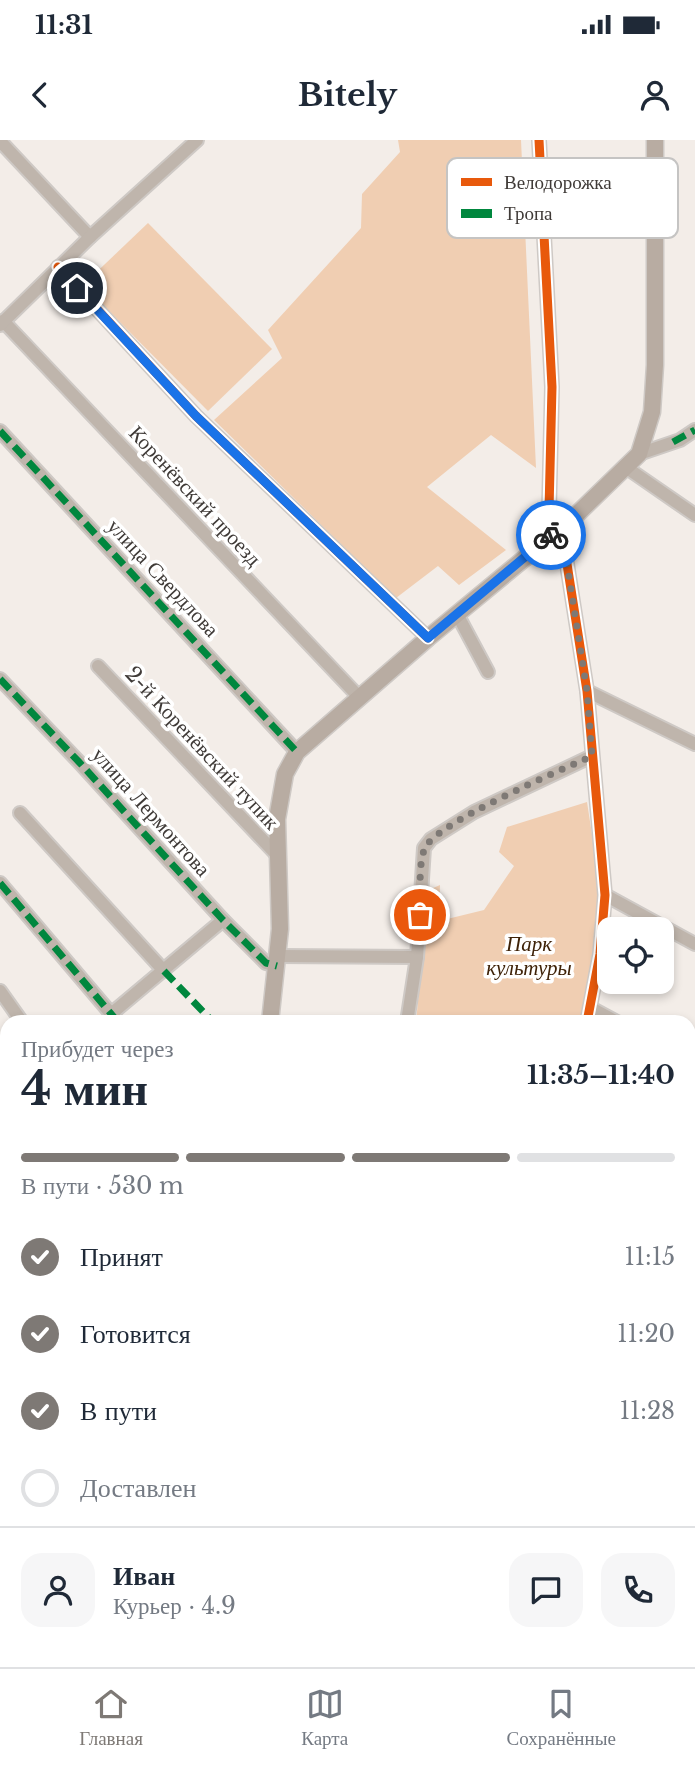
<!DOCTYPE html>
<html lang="ru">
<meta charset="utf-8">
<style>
:root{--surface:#fff;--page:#f6f6f7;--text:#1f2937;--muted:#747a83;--line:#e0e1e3;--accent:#7e7975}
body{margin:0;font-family:"Libre Baskerville",serif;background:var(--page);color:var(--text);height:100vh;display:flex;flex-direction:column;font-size:26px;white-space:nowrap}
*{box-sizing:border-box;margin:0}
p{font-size:23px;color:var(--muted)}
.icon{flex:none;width:38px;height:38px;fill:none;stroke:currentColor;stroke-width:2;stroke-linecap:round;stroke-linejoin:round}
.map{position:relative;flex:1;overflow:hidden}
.panel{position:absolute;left:0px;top:875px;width:696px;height:653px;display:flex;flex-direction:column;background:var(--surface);border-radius:21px 21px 0 0;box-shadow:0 4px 10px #0003}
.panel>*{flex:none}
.tools{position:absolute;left:597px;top:777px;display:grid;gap:14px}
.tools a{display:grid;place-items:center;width:77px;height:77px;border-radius:14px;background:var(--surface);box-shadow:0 4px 10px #0003;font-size:35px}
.pin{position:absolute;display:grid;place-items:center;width:60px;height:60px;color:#fff;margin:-30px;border:4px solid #fff;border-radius:50%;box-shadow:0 2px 7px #0007}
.courier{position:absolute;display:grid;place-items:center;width:70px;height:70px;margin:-35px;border:5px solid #1a73e8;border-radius:50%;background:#fff;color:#222;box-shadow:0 2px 9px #0007}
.overview em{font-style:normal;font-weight:700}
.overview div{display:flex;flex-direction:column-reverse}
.overview{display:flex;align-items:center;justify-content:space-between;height:119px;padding:0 21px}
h1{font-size:46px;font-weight:700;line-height:52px}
.bar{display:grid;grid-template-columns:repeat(4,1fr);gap:10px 7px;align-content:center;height:84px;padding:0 21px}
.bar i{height:9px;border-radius:5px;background:var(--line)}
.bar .on{background:var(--accent)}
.bar p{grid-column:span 4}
.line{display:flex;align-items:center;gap:18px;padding:0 21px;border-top:2px solid var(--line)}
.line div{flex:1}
.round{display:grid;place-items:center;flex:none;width:74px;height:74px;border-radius:21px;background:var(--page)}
ol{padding:0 21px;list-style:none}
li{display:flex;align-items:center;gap:21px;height:77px}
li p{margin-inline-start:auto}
li .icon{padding:7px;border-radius:50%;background:var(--accent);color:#fff;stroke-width:4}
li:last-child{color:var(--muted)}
li i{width:38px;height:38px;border:4px solid var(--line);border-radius:50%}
.status{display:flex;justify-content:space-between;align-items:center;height:49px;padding:0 35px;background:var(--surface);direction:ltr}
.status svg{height:19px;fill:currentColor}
header{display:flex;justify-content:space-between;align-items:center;height:91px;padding:0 21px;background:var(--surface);font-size:32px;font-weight:700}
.menu{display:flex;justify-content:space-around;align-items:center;height:98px;border-top:2px solid var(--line);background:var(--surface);font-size:19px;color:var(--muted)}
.menu a{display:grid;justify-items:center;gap:4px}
.menu .on{color:var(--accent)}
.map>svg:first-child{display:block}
.green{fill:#f0ceb2}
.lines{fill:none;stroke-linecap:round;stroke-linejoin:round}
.minor-casing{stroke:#cec9c5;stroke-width:16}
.major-casing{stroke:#cec9c5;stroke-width:19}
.minor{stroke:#bfb5ac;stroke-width:12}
.major{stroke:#b8aca2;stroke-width:16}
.rail-casing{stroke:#b3aca7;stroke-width:5}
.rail{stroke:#fff;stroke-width:2.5;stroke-dasharray:8;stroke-linecap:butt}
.quiet{stroke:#00873e;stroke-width:7;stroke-dasharray:14 7;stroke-linecap:butt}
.cycleway-casing{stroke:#fff;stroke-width:13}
.cycleway{stroke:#e8590c;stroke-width:9}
.done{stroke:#7e7975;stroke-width:7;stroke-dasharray:0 12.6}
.route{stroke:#1a73e8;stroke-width:9}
.labels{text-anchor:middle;stroke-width:7;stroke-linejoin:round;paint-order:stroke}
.street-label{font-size:21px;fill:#3f3a37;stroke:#fff}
.park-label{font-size:21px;font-style:italic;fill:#3e2208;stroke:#fff}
.key{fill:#fff;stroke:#c5c4c3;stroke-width:2}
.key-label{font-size:19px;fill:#3f3a37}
</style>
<div class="status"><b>11:31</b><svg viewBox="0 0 49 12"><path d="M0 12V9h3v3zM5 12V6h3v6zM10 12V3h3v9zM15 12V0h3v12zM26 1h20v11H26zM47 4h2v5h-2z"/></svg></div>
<header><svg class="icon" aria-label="back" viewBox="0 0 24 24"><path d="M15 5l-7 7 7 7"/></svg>Bitely<svg class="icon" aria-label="person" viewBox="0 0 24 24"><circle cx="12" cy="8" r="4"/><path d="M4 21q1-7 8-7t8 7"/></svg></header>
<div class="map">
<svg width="695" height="1527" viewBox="0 0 695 1527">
<rect width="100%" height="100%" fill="#f3ede8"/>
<!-- green -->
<g class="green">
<polygon points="398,0 521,0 536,328 491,295 427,347 506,410 459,445 438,426 396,458 214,280 282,218 268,190 361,88 362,54 400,12"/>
<polygon points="148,83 272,209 208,271 83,145"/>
<polygon points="587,662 599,740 599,799 582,882 416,882 421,830 424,752 440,745 439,781 484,770 514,726 499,712 507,687"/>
</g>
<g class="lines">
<defs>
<g id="minor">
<polyline points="539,0 552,247 549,370 561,386 587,551 605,755 600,814 587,882"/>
<polyline points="0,1 90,97"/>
<polyline points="58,127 196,276 428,498"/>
<polyline points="3,181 359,557"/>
<polyline points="0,185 90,97 197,0"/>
<polyline points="0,291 297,612"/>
<polyline points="639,314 680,300 695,290"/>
<polyline points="627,328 695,375"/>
<polyline points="457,474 488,532"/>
<polyline points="98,526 278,716"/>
<polyline points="0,539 79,622 223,780 266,823 277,826"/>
<polyline points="587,551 695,604"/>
<polyline points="20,673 164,831"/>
<polyline points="0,743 118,882"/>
<polyline points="605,755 695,804"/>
<polyline points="279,816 417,817"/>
<polyline points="0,851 22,882"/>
<polyline points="591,868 617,882"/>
<polyline points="111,874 223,780"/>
<polyline points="407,882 417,817 424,708 431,699 474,672 592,616"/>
<polyline points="690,920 695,923"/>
<polyline points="690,1056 695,1058"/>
<polyline points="690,1167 695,1169"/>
<polyline points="690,1374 695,1376"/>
<polyline points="690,1447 695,1450"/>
<polyline points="60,1521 68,1521"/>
<polyline points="575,1521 588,1527"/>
</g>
<g id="major">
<polyline points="270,882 280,789 277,679 285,634 297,612 428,498 571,380 639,314 652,272 655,225 655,0"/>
<polyline points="0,1001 7,1010"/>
<polyline points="0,1379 7,1379"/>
<polyline points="479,1521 481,1527"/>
</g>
</defs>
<!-- minor casing -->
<use href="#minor" class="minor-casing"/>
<!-- major casing -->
<use href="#major" class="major-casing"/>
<!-- minor -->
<use href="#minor" class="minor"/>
<!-- major -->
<use href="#major" class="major"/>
<defs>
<g id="rail">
<polyline points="0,1145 7,1147"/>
<polyline points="0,1164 7,1166"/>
<polyline points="690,1403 695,1406"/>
<polyline points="690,1426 695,1428"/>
</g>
</defs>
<!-- rail casing -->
<use href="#rail" class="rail-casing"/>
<!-- rail -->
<use href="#rail" class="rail"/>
<!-- quiet -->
<g class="quiet">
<polyline points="0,291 297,612"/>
<polyline points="673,302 695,290"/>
<polyline points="0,539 79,622 223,780 266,823 277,826"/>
<polyline points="0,743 118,882"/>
<polyline points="164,831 213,882"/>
<polyline points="690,1056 695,1058"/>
<polyline points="575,1521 588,1527"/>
</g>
<defs>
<g id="cycleway">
<polyline points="539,0 552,247 549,370 561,386 587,551 605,755 600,814 587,882"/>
<polyline points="58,127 196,276 428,498"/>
</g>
</defs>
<!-- cycleway casing -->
<use href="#cycleway" class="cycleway-casing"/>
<!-- cycleway -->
<use href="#cycleway" class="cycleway"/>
</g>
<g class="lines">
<!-- done -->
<path class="done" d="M 420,775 C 421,754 418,729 424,710 C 430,685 564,629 592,616 L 587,551 L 561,386 L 551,395"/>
<!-- route -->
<polyline class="route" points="77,148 196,276 428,498 551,395"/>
</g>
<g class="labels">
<!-- street labels -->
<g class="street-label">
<text transform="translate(195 356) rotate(47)" y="7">Коренёвский проезд</text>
<text transform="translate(163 438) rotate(47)" y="7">улица Свердлова</text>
<text transform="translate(202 608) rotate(47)" y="7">2-й Коренёвский тупик</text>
<text transform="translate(151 672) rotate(48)" y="7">улица Лермонтова</text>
</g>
<!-- park labels -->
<g class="park-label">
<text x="529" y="811">Парк<tspan x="529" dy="24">культуры</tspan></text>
</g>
</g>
<!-- legend -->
<rect x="447" y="18" width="231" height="80" rx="10" class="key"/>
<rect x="461" y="38" width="31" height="8" fill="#e8590c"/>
<rect x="461" y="69" width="31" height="9" fill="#00873e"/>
<g class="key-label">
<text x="504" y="49">Велодорожка</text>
<text x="504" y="80">Тропа</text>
</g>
</svg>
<div class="tools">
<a><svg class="icon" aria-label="locate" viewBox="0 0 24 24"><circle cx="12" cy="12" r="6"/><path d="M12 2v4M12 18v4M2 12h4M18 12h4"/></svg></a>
</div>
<div class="pin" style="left:420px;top:775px;background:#ea580c"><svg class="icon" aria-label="bag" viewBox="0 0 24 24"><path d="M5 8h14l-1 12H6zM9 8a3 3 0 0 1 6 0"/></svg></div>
<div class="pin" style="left:77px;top:148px;background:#1f2937"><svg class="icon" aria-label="home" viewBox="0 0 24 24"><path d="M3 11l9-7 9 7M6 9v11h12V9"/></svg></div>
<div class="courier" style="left:551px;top:395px"><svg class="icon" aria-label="bike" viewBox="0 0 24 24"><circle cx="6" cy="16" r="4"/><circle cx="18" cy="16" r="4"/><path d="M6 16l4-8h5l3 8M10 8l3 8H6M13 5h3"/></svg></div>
<section class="panel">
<div class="overview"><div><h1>4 мин</h1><p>Прибудет через</p></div><em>11:35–11:40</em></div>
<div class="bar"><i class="on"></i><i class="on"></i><i class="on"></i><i></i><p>В пути · 530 m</p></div>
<ol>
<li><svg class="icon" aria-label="check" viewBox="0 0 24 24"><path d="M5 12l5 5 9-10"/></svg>Принят<p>11:15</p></li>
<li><svg class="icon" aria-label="check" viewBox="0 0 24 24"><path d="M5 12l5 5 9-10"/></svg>Готовится<p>11:20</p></li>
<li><svg class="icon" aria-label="check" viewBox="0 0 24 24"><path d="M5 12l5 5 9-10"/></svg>В пути<p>11:28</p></li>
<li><i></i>Доставлен</li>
</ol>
<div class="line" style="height:126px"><a class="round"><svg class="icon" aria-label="person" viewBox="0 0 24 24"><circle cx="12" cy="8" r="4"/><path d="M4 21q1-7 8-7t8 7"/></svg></a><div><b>Иван</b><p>Курьер · 4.9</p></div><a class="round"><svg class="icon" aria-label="chat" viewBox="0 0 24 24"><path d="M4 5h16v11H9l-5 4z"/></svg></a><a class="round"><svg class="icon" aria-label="phone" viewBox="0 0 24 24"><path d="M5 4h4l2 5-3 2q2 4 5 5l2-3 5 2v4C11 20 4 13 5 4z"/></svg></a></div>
</section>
</div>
<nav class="menu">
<a class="on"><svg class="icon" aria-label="home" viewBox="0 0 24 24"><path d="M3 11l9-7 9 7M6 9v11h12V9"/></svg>Главная</a>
<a><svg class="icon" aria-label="map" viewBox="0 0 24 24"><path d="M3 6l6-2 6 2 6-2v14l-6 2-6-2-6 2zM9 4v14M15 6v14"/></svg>Карта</a>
<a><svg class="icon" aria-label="saved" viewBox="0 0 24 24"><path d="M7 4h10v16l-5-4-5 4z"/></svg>Сохранённые</a>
</nav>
